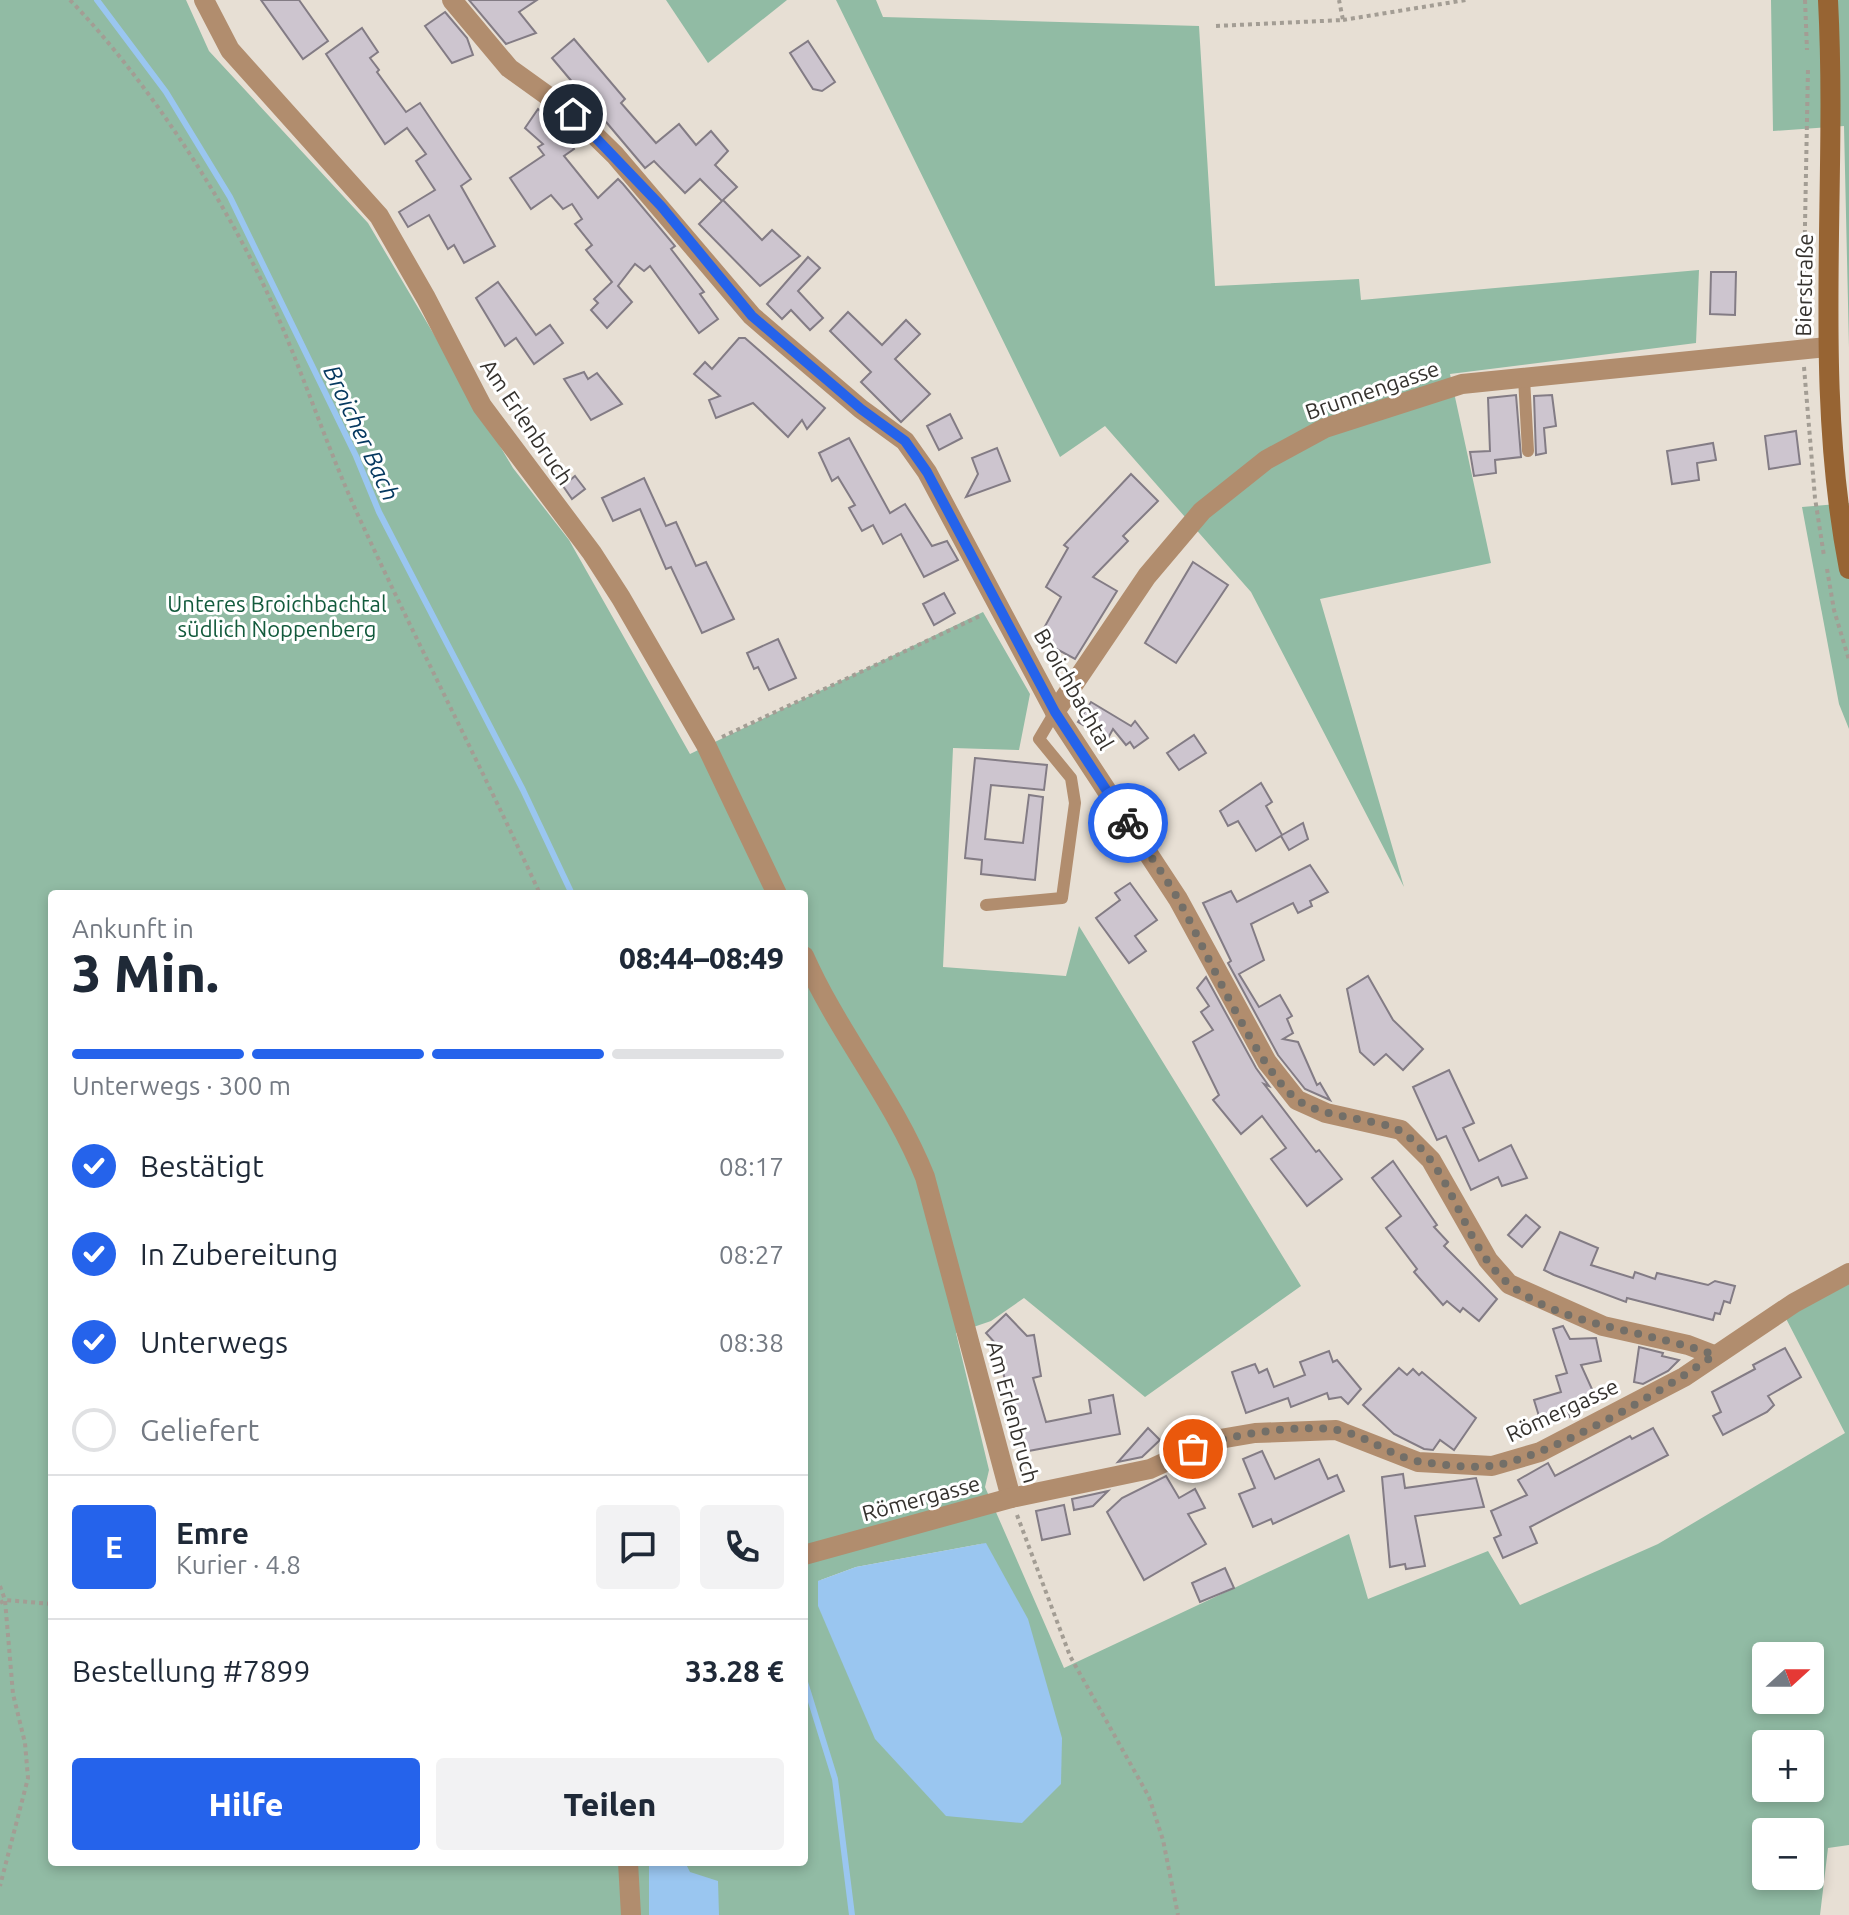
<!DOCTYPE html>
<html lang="de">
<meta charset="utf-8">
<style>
:root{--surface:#fff;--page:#f2f2f3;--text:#1f2937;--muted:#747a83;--line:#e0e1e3;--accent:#2563eb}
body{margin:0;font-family:Ubuntu,sans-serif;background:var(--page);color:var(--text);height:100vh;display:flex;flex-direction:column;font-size:30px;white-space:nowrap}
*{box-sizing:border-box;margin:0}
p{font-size:26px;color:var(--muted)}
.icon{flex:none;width:44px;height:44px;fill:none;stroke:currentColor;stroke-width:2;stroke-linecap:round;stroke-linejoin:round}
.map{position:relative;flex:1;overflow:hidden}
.drawer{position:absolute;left:48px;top:890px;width:760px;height:976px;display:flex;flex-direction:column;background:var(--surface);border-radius:8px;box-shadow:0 4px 12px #0003}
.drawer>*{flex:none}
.needle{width:52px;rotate:69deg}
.controls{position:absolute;left:1752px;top:1642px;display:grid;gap:16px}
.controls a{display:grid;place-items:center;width:72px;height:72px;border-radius:8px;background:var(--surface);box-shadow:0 4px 12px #0003;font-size:40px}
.pin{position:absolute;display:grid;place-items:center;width:68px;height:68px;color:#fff;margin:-34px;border:4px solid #fff;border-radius:50%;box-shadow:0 2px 8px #0007}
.courier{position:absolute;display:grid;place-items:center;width:80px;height:80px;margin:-40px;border:6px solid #2563eb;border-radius:50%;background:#fff;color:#222;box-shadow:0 2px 10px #0007}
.summary em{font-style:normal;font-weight:800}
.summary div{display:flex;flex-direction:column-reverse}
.summary{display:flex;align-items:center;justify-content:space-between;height:136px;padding:0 24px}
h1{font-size:52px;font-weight:800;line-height:60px}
.bar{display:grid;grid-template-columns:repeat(4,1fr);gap:12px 8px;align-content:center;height:96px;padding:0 24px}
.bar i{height:10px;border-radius:6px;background:var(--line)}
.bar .selected{background:var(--accent)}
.bar p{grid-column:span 4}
.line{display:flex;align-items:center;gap:20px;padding:0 24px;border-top:2px solid var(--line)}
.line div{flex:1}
.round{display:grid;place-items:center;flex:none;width:84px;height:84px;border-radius:8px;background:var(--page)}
ol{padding:0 24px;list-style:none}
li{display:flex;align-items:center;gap:24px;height:88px}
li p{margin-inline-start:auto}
li .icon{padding:8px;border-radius:50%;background:var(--accent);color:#fff;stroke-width:4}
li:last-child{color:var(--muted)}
li i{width:44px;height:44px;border:4px solid var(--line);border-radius:50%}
.primary-button{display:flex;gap:16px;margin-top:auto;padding:16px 24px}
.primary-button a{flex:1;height:92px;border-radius:8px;background:var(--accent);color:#fff;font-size:32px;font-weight:800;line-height:92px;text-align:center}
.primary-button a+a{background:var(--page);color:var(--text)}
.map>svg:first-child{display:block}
.green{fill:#91bba4;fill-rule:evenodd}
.water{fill:#9ac6f0}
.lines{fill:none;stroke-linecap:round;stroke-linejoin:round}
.stream{stroke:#9ac6f0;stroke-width:6}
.building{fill:#cdc5cf;stroke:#837c85;stroke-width:2}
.path{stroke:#a39d94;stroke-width:4;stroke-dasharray:4 4;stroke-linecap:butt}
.lane{stroke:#b18d6e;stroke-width:12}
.street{stroke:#b18d6e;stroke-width:20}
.secondary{stroke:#976433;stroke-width:20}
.done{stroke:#736f68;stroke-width:8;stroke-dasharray:0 14.4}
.route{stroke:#2563eb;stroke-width:10}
.labels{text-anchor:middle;stroke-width:6;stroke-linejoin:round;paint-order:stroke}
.street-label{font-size:22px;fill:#35322e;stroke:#fff}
.park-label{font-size:22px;fill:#125a3c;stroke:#fff}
.water-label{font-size:24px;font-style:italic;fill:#063960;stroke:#fff}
</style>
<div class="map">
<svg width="1849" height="1915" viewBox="0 0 1849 1915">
<rect width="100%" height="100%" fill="#e7dfd4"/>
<!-- green -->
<g class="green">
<path d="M 0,0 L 186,0 L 209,51 L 368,223 L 513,468 L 569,540 L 690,754 L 983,612 L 1030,694 L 1019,750 L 953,748 L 943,967 L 1066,976 L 1079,926 L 1301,1286 L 1145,1397 L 1024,1298 L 991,1321 L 956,1333 L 989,1470 L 985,1487 L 1064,1668 L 1349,1534 L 1368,1599 L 1488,1551 L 1520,1605 L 1658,1544 L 1845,1433 L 1778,1303 L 1849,1264 L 1849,1845 L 1828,1848 L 1820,1915 L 0,1915 ZM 52,894 L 804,894 L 804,1862 L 52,1862 ZM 986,1543 L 818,1581 L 856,1567 ZM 1766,1656 L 1810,1656 L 1810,1700 L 1766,1700 ZM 1766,1744 L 1810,1744 L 1810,1788 L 1766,1788 ZM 1766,1832 L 1810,1832 L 1810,1876 L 1766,1876 Z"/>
<polygon points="666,0 787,0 708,63"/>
<polygon points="836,0 876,0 883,17 1199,26 1215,286 1359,279 1361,300 1699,270 1696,343 1450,374 1491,563 1320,599 1404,887 1251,592 1105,426 1060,457"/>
<polygon points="1771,0 1849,0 1849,347 1844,126 1773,131"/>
<polygon points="1849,503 1849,729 1839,704 1802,507"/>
</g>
<!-- water -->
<g class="water">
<polygon points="986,1543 1028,1619 1062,1738 1061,1784 1022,1823 946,1816 875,1739 818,1606 818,1581 856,1567"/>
<polygon points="649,1862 685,1862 690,1872 718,1881 719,1915 649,1915"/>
</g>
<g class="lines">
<!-- stream -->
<g class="stream">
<polyline points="97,0 166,92 230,197 356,456 379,512 523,790 572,894"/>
<polyline points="804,1679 835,1779 852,1915"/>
</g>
</g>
<!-- building -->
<g class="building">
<polygon points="261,0 299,0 328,41 303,59"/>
<polygon points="469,0 537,0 519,12 536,33 506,44"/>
<polygon points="445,12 467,38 473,55 452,63 425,26"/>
<polygon points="362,28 378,52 370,58 379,70 377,72 406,112 420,103 471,179 461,186 495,246 464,263 454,245 448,249 429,215 408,227 399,212 435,190 416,161 426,154 407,128 385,144 326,54"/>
<polygon points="574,39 625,99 621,103 656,143 679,124 696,145 711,131 728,151 715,165 737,187 723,200 762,240 772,230 800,256 760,286 699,224 722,201 700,179 685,193 654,161 645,168 552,58"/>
<polygon points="808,41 835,82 822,91 813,89 790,53"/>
<polygon points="538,109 562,131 574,149 564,156 598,198 618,179 623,184 675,246 671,249 704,292 700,294 718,319 699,333 650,266 644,271 635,264 618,286 632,302 607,328 591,310 598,303 594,299 612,282 586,250 592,245 575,224 582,219 572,204 563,209 551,195 531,209 510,178 544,155 538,147 543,144 525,128"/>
<polygon points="808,257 820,268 798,291 823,318 810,330 791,310 782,319 767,304"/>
<polygon points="1711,272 1736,272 1735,315 1710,314"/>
<polygon points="498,282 536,335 550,325 563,343 534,364 516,338 505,346 476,298"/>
<polygon points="848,312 882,345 906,320 920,334 895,359 930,394 901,422 861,382 871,372 830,331"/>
<polygon points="739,338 745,338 825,408 807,429 802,420 788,437 753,403 716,418 709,400 720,396 694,374 705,362 712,369"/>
<polygon points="584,372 588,379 597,373 622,404 591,420 564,379"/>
<polygon points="1516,395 1521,457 1495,460 1496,473 1474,476 1470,452 1490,451 1488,398"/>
<polygon points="1552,395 1556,426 1544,428 1546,453 1536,455 1534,396"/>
<polygon points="950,414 962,438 939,450 927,426"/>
<polygon points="1796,431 1800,464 1769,469 1765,436"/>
<polygon points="849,438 890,513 905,504 932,546 947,541 958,560 924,577 901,534 883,544 873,525 862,531 849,508 855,505 838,477 832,481 819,453"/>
<polygon points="1713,443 1716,460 1697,463 1699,480 1672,484 1667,451"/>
<polygon points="997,448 1010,481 966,497 978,474 972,458"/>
<polygon points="1131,474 1158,501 1123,536 1128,541 1093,577 1117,591 1075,659 1038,639 1061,597 1046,587 1068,548 1064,545"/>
<polygon points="575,476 585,489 572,499 563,486"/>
<polygon points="644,478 666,526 676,522 696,566 706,562 734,619 702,633 671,567 666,569 640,509 613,521 602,498"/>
<polygon points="1193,562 1228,585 1176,663 1145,643"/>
<polygon points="944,593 955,613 934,625 923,604"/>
<polygon points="778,639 796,678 769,690 758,667 754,669 747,653"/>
<polygon points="1091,702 1131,726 1135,721 1148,738 1134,748 1130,742 1126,745 1113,729 1107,740 1078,722"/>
<polygon points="1194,735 1206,753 1179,770 1167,753"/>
<polygon points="975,758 1047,765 1044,790 991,785 985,839 1023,843 1029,795 1043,797 1035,880 981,874 982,860 965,858"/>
<polygon points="1261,783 1272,802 1266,806 1282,835 1303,823 1308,839 1289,850 1281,836 1256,851 1238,821 1228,826 1220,811"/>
<polygon points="1310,865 1328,892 1310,901 1312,906 1298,913 1293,903 1251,924 1264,960 1239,974 1259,1007 1280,995 1292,1016 1287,1019 1293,1033 1283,1039 1298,1042 1317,1085 1320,1083 1330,1100 1305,1089 1278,1055 1228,963 1231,961 1203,903 1231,891 1237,902"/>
<polygon points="1130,883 1157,920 1135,936 1146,951 1129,963 1096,918 1120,900 1115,893"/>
<polygon points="1368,976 1393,1020 1423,1049 1403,1070 1386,1054 1374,1065 1360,1052 1347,989"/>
<polygon points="1206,977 1256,1068 1269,1086 1264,1084 1316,1152 1319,1150 1342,1179 1307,1206 1271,1159 1286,1148 1262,1116 1241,1134 1213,1100 1219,1095 1193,1042 1213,1030 1201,1012 1209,1006 1197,988"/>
<polygon points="1449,1070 1474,1123 1463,1128 1479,1161 1511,1145 1527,1178 1502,1186 1498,1177 1471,1190 1446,1136 1437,1140 1413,1087"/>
<polygon points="1393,1161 1437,1225 1434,1227 1448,1242 1444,1246 1497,1299 1479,1321 1463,1308 1460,1312 1447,1301 1443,1305 1414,1272 1417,1269 1386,1228 1401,1216 1372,1178"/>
<polygon points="1526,1215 1540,1227 1522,1247 1508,1235"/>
<polygon points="1560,1232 1598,1248 1591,1265 1633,1278 1635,1272 1655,1279 1657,1273 1708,1285 1715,1281 1735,1286 1730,1303 1724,1301 1720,1314 1715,1313 1713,1320 1627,1298 1626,1302 1554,1275 1544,1270"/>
<polygon points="1006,1314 1027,1336 1034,1335 1041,1376 1033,1378 1046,1422 1091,1413 1089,1400 1113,1395 1120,1434 1023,1452 1017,1421 1010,1422 1007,1405 1011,1404 996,1344 986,1333"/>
<polygon points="1563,1326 1570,1339 1596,1338 1601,1361 1581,1365 1596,1398 1567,1410 1570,1417 1542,1426 1534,1400 1561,1392 1556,1376 1567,1373 1553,1329"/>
<polygon points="1639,1347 1663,1353 1662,1356 1679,1360 1668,1371 1643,1384 1634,1382"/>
<polygon points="1785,1348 1801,1377 1768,1396 1774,1405 1767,1412 1723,1435 1713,1416 1721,1412 1712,1392 1755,1369 1753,1365"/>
<polygon points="1329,1351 1333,1362 1337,1360 1361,1389 1348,1404 1341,1397 1329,1399 1327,1393 1291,1407 1288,1398 1246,1413 1232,1372 1255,1364 1259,1373 1267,1369 1274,1387 1305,1375 1300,1362"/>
<polygon points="1399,1368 1407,1375 1413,1369 1419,1375 1422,1372 1476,1418 1454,1450 1440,1440 1433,1450 1424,1449 1394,1434 1363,1405"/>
<polygon points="1148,1428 1160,1440 1142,1457 1118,1462"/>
<polygon points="1653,1428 1668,1455 1530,1527 1537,1543 1503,1558 1494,1538 1501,1535 1491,1511 1527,1495 1518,1480 1548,1463 1555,1476 1630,1436 1632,1439"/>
<polygon points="1262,1451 1275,1479 1319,1459 1328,1479 1337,1475 1344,1491 1273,1524 1271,1519 1253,1527 1239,1494 1255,1488 1243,1459"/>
<polygon points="1403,1474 1405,1488 1476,1478 1484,1507 1415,1516 1425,1566 1406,1569 1405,1564 1390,1567 1382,1477"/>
<polygon points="1166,1476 1179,1498 1195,1489 1205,1508 1188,1514 1206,1544 1144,1580 1107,1512 1122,1498"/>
<polygon points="1108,1491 1093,1506 1074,1510 1072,1499"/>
<polygon points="1064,1505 1070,1534 1042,1540 1036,1511"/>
<polygon points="1225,1568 1234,1588 1200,1602 1192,1583"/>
</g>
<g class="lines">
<!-- path -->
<g class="path">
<path d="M 70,0 C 150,83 233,211 278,317 C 306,382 328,449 357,513 C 416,641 481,766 540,894"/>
<polyline points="1805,0 1807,50"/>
<polyline points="1343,20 1466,0"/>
<polyline points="1216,26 1343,20 1339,0"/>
<polyline points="1803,330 1808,67"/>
<polyline points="1804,367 1815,498 1824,556"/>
<polyline points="1827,569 1834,610 1849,660"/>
<polyline points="722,737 982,615"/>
<polyline points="1017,1515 1070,1656 1149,1797 1163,1840 1178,1915"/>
<polyline points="0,1586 5,1600 13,1694 25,1743 28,1778 0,1886"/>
<polyline points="0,1603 5,1600 52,1604"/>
</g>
<!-- lane -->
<g class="lane">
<polyline points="1524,378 1528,451"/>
<polyline points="986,905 1062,898 1075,803 1071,778 1039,739 1055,712"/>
</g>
<!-- street -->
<g class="street">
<polyline points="204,0 230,50 379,216 426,298 482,406 592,553 621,598 706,745 777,894"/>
<polyline points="452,0 509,68 573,114 615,155 752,316 861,409 905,441 927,472 1055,712 1178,899 1267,1062 1297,1100 1326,1113 1401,1130 1431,1160 1488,1260 1509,1284 1603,1326 1688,1345 1714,1355"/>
<polyline points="1055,712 1147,576 1202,511 1266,460 1325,428 1462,384 1827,347"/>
<path d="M 804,956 C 838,1033 894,1099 925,1177 L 1011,1498"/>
<polyline points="804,1555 1011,1498 1150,1469 1214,1440 1255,1433 1336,1430 1418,1462 1492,1466 1540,1452 1684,1377 1794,1303 1849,1273"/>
<polyline points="628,1862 631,1915"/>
</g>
<!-- secondary -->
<path class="secondary" d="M 1828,0 C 1838,190 1812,381 1849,569"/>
</g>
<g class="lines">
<!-- done -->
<path class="done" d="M 1128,823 C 1145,848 1163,873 1178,899 C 1204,945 1259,1074 1299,1101 C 1327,1120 1382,1118 1402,1132 C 1455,1168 1461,1245 1509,1284 C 1562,1327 1652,1331 1714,1355 C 1671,1387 1540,1462 1490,1466 C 1469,1468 1444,1465 1423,1462 C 1394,1459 1367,1435 1337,1430 C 1299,1424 1228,1434 1193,1449"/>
<!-- route -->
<polyline class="route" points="573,114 661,206 752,316 861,409 905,441 927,472 1055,712 1128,823"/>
</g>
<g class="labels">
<!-- street labels -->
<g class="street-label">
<text transform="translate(1804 285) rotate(-89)" y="8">Bierstraße</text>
<text transform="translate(1372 390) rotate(-19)" y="8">Brunnengasse</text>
<text transform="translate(527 422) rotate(56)" y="8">Am Erlenbruch</text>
<text transform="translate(1074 689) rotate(60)" y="8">Broichbachtal</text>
<text transform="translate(1562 1410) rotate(-25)" y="8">Römergasse</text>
<text transform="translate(1013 1412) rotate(75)" y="8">Am Erlenbruch</text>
<text transform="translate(921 1498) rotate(-15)" y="8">Römergasse</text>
</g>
<!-- park labels -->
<g class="park-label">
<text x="277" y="612">Unteres Broichbachtal<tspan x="277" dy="25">südlich Noppenberg</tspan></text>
</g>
<!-- water labels -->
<g class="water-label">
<text transform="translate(361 433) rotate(65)" y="8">Broicher Bach</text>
</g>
</g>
</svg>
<div class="controls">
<a><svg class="needle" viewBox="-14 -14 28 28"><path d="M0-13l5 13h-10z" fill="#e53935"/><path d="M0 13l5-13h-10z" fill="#747a83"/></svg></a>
<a>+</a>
<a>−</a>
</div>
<div class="pin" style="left:1193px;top:1449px;background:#ea580c"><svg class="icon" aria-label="bag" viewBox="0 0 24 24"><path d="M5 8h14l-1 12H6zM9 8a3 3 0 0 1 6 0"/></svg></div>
<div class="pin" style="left:573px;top:114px;background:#1f2937"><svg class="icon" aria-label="home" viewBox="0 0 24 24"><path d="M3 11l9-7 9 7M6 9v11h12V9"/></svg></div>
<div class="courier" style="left:1128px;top:823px"><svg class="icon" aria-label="bike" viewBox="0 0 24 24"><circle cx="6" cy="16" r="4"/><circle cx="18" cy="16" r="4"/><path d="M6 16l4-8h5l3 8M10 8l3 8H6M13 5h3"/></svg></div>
<section class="drawer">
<div class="summary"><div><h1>3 Min.</h1><p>Ankunft in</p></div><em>08:44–08:49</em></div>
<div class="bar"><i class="selected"></i><i class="selected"></i><i class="selected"></i><i></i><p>Unterwegs · 300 m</p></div>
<ol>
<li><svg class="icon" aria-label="check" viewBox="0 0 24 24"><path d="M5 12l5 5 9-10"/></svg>Bestätigt<p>08:17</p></li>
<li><svg class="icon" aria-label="check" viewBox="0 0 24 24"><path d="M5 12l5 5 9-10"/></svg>In Zubereitung<p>08:27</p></li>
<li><svg class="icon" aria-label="check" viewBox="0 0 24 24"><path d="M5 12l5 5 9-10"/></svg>Unterwegs<p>08:38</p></li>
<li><i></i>Geliefert</li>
</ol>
<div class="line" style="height:144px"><b class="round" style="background:var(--accent);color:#fff">E</b><div><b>Emre</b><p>Kurier · 4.8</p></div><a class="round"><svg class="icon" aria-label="chat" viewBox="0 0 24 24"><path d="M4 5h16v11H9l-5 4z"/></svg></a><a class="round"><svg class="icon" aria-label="phone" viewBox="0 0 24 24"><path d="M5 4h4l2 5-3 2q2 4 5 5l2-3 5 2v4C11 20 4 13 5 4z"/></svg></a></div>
<div class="line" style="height:104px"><div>Bestellung #7899</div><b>33.28 €</b></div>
<div class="primary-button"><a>Hilfe</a><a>Teilen</a></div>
</section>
</div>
